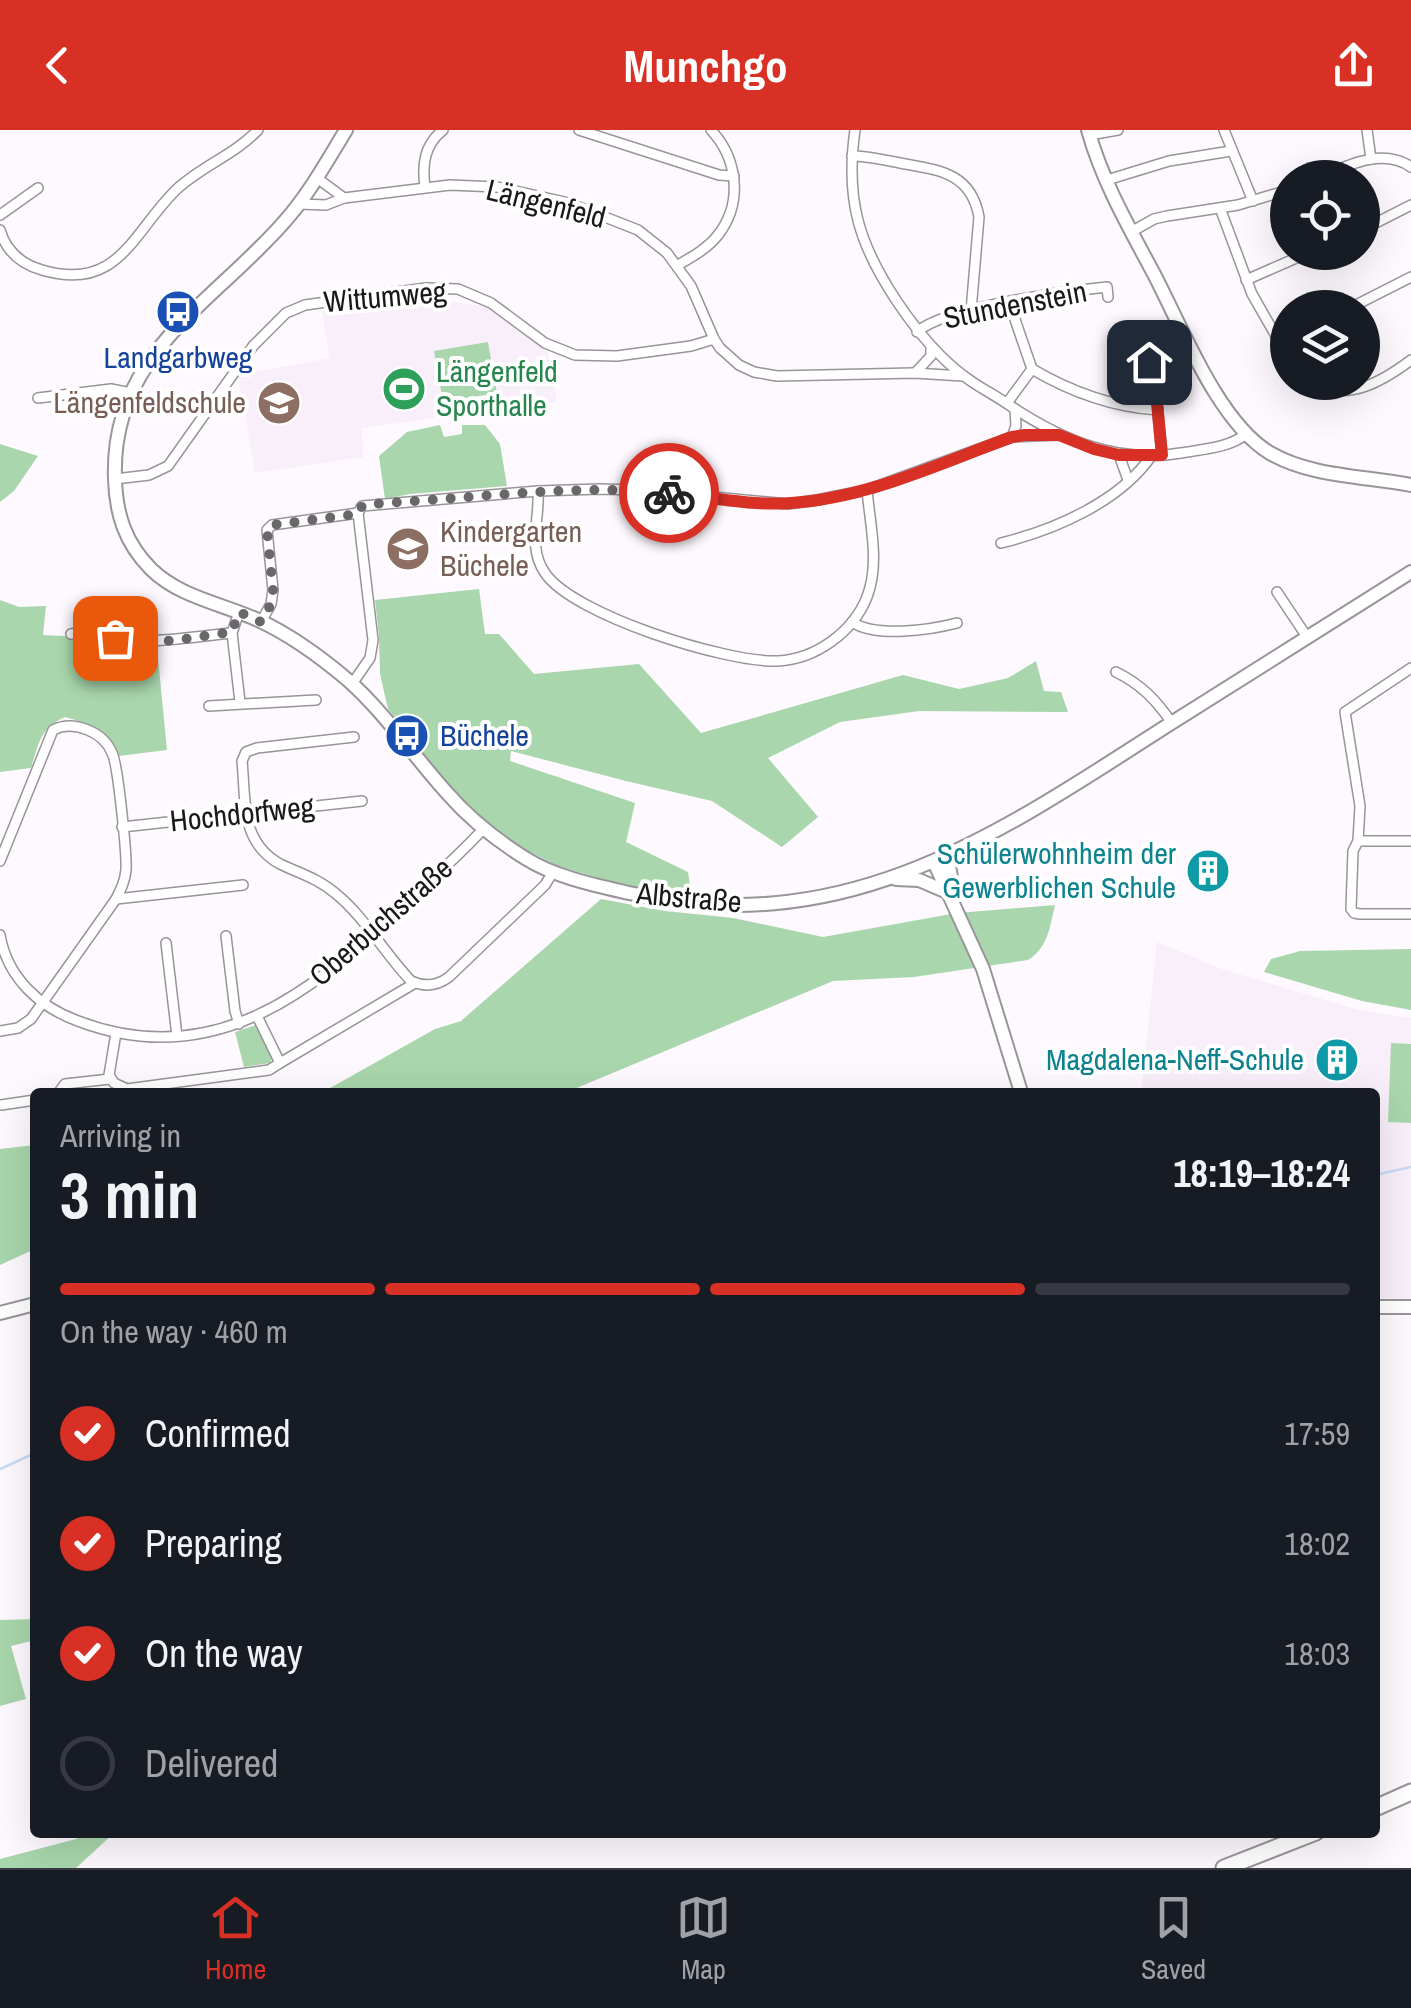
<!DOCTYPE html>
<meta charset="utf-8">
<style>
:root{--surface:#171b24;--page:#242831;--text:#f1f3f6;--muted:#9ea1a6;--line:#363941;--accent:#d93025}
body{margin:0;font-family:"Archivo Narrow",sans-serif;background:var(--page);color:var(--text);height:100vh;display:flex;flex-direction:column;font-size:38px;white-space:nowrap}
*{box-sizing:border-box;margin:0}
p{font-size:32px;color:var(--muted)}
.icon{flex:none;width:55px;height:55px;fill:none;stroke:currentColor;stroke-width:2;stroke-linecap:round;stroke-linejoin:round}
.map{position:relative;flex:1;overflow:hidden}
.side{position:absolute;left:30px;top:958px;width:1350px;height:750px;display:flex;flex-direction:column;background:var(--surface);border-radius:10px;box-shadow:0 10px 40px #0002}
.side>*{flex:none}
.buttons{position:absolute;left:1270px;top:30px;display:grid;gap:20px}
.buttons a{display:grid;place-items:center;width:110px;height:110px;border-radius:50%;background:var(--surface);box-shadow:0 10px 40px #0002;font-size:50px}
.pin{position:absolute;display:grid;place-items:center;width:85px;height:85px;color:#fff;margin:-42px;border-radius:20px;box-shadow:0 5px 15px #0006}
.courier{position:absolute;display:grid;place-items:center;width:100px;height:100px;margin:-50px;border:8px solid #d93025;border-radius:50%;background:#fff;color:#222;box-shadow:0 2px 12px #0007}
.head em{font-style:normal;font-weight:700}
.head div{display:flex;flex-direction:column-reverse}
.head{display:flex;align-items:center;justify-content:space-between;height:170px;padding:0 30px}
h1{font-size:65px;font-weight:700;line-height:75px}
.bar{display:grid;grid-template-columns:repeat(4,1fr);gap:15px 10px;align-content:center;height:120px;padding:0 30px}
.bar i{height:12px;border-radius:8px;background:var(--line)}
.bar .selected{background:var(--accent)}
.bar p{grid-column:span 4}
ol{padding:0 30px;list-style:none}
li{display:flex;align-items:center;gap:30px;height:110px}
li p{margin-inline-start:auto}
li .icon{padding:10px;border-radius:50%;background:var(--accent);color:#fff;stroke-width:4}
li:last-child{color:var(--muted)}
li i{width:55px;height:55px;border:5px solid var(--line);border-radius:50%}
header{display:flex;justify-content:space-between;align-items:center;height:130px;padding:0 30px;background:var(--accent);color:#fff;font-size:45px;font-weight:700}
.tabs{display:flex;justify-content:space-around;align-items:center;height:140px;border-top:2px solid var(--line);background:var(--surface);font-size:28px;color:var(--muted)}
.tabs a{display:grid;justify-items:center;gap:5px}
.tabs .selected{color:var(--accent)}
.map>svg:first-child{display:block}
.built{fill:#f9effb}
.green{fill:#a9d6ac}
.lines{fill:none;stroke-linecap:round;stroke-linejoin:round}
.stream{stroke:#cbdaf4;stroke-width:2.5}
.street-casing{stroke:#989499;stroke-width:12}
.secondary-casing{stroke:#989499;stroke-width:16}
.primary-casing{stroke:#989499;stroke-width:19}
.street{stroke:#fff;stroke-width:9}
.secondary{stroke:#fff;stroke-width:12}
.primary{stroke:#fff;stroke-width:15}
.done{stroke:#69676a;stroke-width:10;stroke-dasharray:0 18}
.route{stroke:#d93025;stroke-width:12}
.labels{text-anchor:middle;stroke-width:8;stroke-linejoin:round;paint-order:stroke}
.street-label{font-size:30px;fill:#1a191a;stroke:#fff}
.transit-label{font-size:30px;fill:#164399;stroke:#fff}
.leisure-label{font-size:30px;fill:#27864d;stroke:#fff;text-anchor:start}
.education-label{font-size:30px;fill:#785e54;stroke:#fff;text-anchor:end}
.culture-label{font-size:30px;fill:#0d838f;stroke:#fff;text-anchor:end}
</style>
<header><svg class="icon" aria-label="back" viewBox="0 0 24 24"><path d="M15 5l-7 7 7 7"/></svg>Munchgo<svg class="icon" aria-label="share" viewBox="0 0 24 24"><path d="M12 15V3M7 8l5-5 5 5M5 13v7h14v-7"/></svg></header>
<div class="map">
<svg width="1411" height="1738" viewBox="0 0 1411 1738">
<rect width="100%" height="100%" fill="#fdf9fe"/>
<!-- built -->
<g class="built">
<polygon points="395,170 447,171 484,176 548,221 557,272 361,298 364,327 255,343 238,245 330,228 322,181"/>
<polygon points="1157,812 1222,839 1359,880 1411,888 1411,1169 1375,1168 1375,962 1141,962"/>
</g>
<!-- green -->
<g class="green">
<polygon points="488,212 497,263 443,272 434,221"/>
<polygon points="440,295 444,307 462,304 462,295 485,295 500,314 507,356 410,364 385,369 379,326 407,302"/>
<polygon points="0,314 38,326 14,361 0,372"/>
<polygon points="479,459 485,504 499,504 534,544 639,534 701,603 903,545 959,559 1008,548 1036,531 1044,561 1061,562 1068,582 919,581 840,592 768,628 818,687 782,717 712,671 626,651 511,621 510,631 635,673 626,712 688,742 692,770 635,759 558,736 528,721 489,695 456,666 388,579 380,544 379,506 375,470"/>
<path d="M 0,470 L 19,477 L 46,476 L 43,505 L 83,507 L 120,520 L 157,518 L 167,620 L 119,626 C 109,604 89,593 65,587 C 40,598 39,613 31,638 L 0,642 Z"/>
<path d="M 601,769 L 665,781 L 733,788 L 823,807 L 957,783 L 1055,775 C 1050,796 1048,818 1028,830 L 914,847 L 833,851 L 567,962 L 323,962 L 435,899 L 461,891 Z"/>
<polygon points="1411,819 1411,880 1362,871 1264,842 1271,829 1300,821"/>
<polygon points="256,895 273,927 270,933 244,937 235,902"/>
<polygon points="1391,913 1411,914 1411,993 1388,992"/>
<polygon points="35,1015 35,1119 0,1135 0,1019"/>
<polygon points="35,1489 35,1510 11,1516 26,1569 0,1576 0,1490"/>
<polygon points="89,1703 114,1703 76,1738 0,1738 0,1729 76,1709"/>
</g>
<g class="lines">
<!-- stream -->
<g class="stream">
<polyline points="1375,1045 1411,1037"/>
<polyline points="0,1339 35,1323"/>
</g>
<defs>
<g id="street">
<polyline points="579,0 719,45 734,46"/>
<path d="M 855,0 C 845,70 859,115 898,173 C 917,201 937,226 964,246 C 978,257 995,265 1009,275 C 1062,310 1116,334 1181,323 C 1203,319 1229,318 1246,304"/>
<polyline points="1224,0 1253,71"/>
<polyline points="1367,0 1371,29"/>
<polyline points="1089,5 1118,0"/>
<path d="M 852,26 C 868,26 884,30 900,33 C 938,40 971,42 979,87 L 971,181"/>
<polyline points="317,48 344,68"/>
<path d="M 1318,48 C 1346,36 1383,17 1411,37"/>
<polyline points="1107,50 1169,31 1231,21"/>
<path d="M 425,57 C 422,35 424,15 443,0"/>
<polyline points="299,74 326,75 344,68 450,55 497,57 569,73 638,100 667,123 691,156 714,209 720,218 739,235 754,242 777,246 914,243 963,246"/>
<polyline points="1220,78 1252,164 1288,227"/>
<polyline points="0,85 38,58"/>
<path d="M 0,100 C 6,121 21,134 42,140 C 119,163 133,101 177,59 C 202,36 234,25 258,0"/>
<polyline points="1362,100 1411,75"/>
<polyline points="1131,102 1154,89 1167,86 1238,75 1288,60"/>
<path d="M 678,135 C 692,127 708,118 718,105 C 743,73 738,29 711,0"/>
<polyline points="1246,150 1310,122"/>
<path d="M 1009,172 L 1032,239 C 1071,262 1112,277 1158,280"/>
<polyline points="1350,178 1411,147"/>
<path d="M 917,202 C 944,177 1068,161 1107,157 L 1108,167"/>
<polyline points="1142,216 1154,242 1162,325"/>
<polyline points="916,242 931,226 931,217"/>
<path d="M 1312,252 C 1347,273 1383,251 1411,230"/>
<polyline points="38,268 111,259 131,263"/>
<polyline points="1007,273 1032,239"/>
<polyline points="1012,307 1016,296 1015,279"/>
<polyline points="1119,325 1128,350"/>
<polyline points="115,349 149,345 168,336 253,216 286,183 305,175 426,158 458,159 491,173 545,213 575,225 617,226 691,216 714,209"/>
<path d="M 538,361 C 540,389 527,417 545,443 C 573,485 727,533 778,531 C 816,529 853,502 867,467 C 880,433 870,395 867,360"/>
<path d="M 1001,413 C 1054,400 1120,372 1152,325"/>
<polyline points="1277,462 1307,507"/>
<polyline points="239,482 232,503 240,572"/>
<polyline points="261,492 271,474 273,460 267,400 272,395 358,383"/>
<path d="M 852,492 C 876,508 930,500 957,493"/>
<path d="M 71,504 C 100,499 109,511 134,511 C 167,512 199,506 232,503"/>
<polyline points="1411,538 1345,582 1360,676 1358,711 1411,711"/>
<path d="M 1116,542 C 1142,555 1156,570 1172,593"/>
<polyline points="352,554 370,528 373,510 358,383 362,376 538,361 599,359 639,360 788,374 817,370 867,360 1012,307 1059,305"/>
<polyline points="209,576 316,570"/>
<path d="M 354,607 L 257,618 L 246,622 L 242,631 C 246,671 240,712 280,734 C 299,743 319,749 335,763 C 365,787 384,823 411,851 C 424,857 437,856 449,847 L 545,755 L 553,742"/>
<polyline points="122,697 362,671"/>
<polyline points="1358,711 1353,721 1351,779 1354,783 1360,784 1411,784"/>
<path d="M 0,731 L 53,600 C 73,590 103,601 112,623 C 118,634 127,726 126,740 C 125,751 121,759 116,769 L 31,889 L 18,898 L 0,901"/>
<polyline points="116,769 243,755"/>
<path d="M 0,805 C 7,847 39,877 78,891 C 212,942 310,864 402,777 C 429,751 459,726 484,698"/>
<polyline points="226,806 235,881 239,894"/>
<polyline points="166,813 177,906"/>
<polyline points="116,903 109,945 114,953 127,959 269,940 280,933 257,886"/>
<polyline points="280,933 415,853"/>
<polyline points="59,962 65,954 110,949"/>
<polyline points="1,975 35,970"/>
</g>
<g id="secondary">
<path d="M 346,0 C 327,31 309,64 285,91 C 213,174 110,223 115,349 C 116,384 125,413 151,439 C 179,467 223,474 258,490 C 291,505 322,528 349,551 C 386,584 415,628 448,664 C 469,688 498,711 525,728 C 555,747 594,755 629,763 C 844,811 994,707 1165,597 C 1247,545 1329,494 1411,442"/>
<path d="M 1088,0 C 1102,51 1130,99 1155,146 C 1182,198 1219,293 1270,323 C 1311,347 1365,346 1411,355"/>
<polyline points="945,728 950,741 954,766"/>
<polyline points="934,732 983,839 1021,962"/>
<polyline points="896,749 919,750 947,762"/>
<polyline points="1375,1177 1411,1177"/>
<polyline points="0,1183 35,1174"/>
</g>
<g id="primary">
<polyline points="1375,1678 1411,1662"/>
<polyline points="1224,1738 1316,1702"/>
</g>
</defs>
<!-- street casing -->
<use href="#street" class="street-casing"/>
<!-- secondary casing -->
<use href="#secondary" class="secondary-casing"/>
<!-- primary casing -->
<use href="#primary" class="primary-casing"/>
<!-- street -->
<use href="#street" class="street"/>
<!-- secondary -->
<use href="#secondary" class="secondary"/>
<!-- primary -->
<use href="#primary" class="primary"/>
</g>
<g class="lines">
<!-- done -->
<path class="done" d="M 115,508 C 152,517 194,507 232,502 L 239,482 L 261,492 L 271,474 L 273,460 L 267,400 L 272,395 L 358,384 L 362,376 L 383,373 C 479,368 573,354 669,363"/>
<!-- route -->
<path class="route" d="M 669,363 C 709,367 751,376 791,373 C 868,368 940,333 1012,307 L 1025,305 L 1059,305 L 1094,319 L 1119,325 L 1162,325 L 1154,242 L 1149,232"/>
</g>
<!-- icons -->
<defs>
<symbol id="bus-disc" viewBox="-11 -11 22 22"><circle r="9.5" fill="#1a4fb4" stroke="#fff"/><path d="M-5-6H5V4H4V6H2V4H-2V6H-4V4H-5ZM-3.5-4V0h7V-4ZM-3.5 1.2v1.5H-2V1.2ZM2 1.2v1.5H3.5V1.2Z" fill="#fff"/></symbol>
<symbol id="stadium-disc" viewBox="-11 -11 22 22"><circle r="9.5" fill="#2e9e5b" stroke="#fff"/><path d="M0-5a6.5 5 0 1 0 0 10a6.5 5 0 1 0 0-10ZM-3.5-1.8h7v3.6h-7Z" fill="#fff"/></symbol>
<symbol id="school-disc" viewBox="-11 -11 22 22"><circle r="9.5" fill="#8d6e63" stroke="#fff"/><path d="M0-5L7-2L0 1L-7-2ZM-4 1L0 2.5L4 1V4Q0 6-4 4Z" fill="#fff"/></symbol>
<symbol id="building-disc" viewBox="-11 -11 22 22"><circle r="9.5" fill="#0f9aa8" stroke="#fff"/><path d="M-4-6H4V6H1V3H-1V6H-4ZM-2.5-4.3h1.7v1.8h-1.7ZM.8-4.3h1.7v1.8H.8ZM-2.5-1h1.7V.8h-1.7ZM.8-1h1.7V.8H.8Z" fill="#fff"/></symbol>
</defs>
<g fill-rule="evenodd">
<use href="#bus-disc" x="153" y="157" width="50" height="50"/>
<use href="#stadium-disc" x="379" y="234" width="50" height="50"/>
<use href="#school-disc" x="254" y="248" width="50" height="50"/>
<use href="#school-disc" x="383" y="394" width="50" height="50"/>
<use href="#bus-disc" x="382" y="581" width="50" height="50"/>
<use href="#building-disc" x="1183" y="716" width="50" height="50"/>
<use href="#building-disc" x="1312" y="905" width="50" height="50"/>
</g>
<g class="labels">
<!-- street labels -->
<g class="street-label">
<text transform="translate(546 74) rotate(14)" y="10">Längenfeld</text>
<text transform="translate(385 167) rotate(-5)" y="10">Wittumweg</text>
<text transform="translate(1015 175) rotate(-11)" y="10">Stundenstein</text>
<text transform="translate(242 684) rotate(-6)" y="10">Hochdorfweg</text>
<text transform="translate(689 768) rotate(5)" y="10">Albstraße</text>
<text transform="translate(381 792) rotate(-41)" y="10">Oberbuchstraße</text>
</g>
<!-- transit labels -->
<g class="transit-label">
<text x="178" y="238">Landgarbweg</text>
<text x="440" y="616" text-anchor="start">Büchele</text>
</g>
<!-- leisure labels -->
<g class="leisure-label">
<text x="436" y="252">Längenfeld<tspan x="436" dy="34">Sporthalle</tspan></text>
</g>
<!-- education labels -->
<g class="education-label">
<text x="246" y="283">Längenfeldschule</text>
<text x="440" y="412" text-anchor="start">Kindergarten<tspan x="440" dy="34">Büchele</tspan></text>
</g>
<!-- culture labels -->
<g class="culture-label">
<text x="1176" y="734">Schülerwohnheim der<tspan x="1176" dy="34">Gewerblichen Schule</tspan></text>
<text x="1304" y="940">Magdalena-Neff-Schule</text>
</g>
</g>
</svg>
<div class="buttons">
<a><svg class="icon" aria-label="locate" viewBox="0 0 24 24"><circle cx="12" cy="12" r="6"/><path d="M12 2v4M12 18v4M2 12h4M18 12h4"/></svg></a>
<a><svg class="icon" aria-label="layers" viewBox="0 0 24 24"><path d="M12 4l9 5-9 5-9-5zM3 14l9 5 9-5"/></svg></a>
</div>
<div class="pin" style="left:115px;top:508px;background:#ea580c"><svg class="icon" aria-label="bag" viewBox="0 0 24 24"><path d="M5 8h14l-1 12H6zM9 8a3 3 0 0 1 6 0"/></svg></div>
<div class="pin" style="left:1149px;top:232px;background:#1f2937"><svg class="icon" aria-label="home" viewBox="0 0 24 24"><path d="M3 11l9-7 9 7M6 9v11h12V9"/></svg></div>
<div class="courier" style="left:669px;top:363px"><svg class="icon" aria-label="bike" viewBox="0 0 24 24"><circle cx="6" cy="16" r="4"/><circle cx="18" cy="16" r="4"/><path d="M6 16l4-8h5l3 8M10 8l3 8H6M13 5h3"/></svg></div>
<section class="side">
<div class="head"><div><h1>3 min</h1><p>Arriving in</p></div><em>18:19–18:24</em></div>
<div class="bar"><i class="selected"></i><i class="selected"></i><i class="selected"></i><i></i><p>On the way · 460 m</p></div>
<ol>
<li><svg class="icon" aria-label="check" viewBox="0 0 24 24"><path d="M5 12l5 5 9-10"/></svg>Confirmed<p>17:59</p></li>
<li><svg class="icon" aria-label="check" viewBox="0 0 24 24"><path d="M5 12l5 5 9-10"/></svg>Preparing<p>18:02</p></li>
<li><svg class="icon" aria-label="check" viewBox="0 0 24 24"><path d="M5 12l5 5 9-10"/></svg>On the way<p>18:03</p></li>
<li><i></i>Delivered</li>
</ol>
</section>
</div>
<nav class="tabs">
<a class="selected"><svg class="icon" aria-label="home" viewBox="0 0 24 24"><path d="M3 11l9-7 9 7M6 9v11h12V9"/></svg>Home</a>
<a><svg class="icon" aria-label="map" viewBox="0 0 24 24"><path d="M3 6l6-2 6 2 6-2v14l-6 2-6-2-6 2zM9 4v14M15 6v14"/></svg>Map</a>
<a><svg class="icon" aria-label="saved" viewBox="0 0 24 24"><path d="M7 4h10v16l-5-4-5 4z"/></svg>Saved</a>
</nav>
